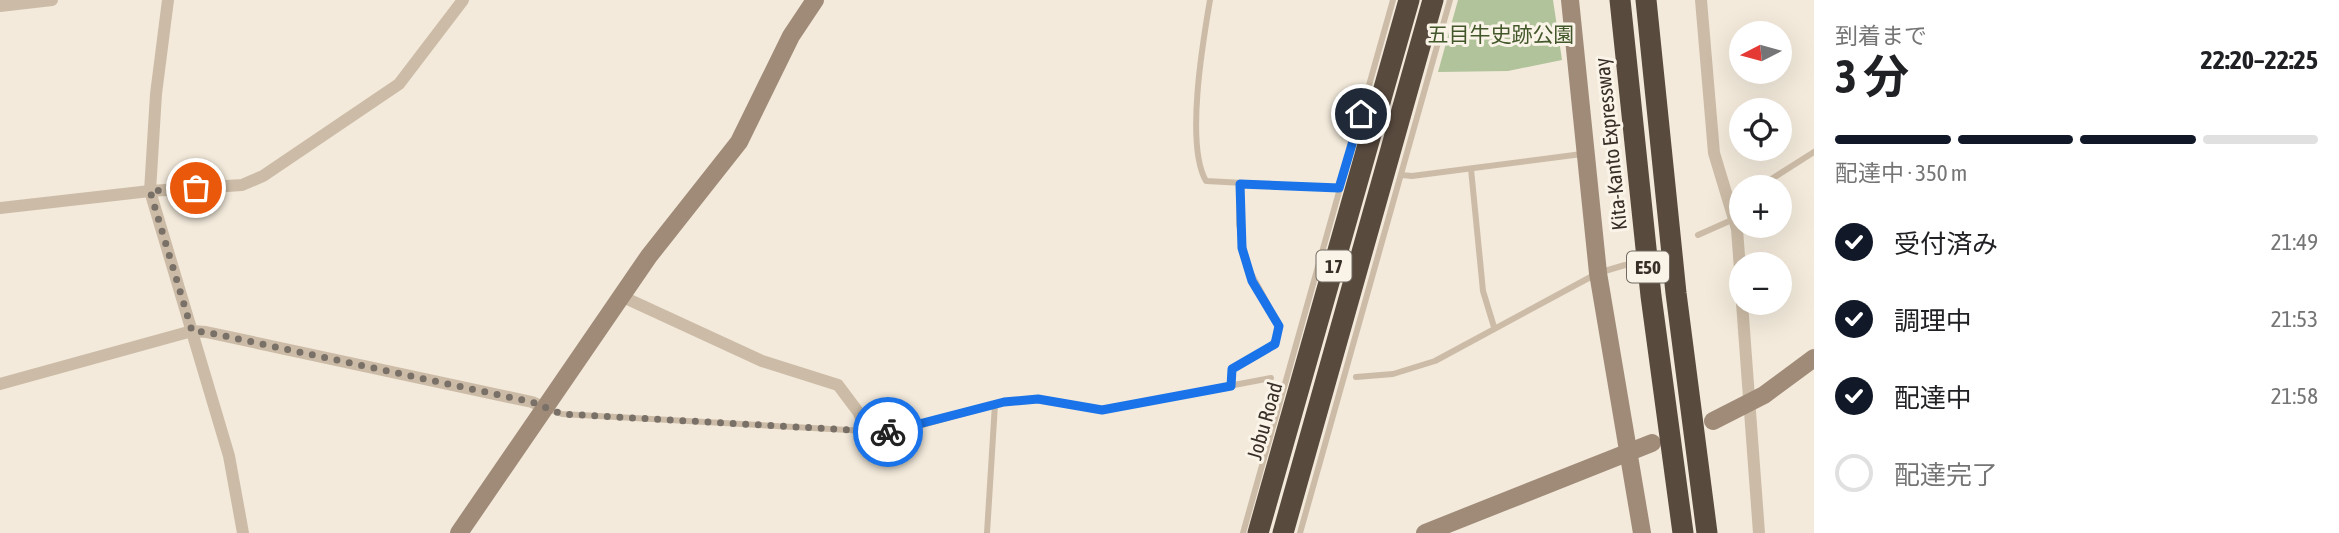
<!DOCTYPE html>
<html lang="ja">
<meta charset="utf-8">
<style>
:root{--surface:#fff;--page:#f2f2f2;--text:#202124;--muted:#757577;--line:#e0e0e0;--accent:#111827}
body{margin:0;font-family:"Asap Condensed","Noto Sans JP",sans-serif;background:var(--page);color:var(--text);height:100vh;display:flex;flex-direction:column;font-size:26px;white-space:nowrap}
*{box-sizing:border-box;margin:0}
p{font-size:23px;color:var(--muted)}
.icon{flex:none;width:38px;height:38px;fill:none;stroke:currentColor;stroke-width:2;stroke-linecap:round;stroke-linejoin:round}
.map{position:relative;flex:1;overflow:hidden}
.drawer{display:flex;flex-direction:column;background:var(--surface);width:525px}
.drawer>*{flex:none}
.needle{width:46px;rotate:264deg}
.fabs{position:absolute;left:1729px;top:21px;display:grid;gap:14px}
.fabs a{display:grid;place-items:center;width:63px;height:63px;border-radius:50%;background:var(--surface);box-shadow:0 7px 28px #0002;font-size:35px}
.pin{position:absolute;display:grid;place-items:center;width:60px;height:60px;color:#fff;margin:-30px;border:4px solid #fff;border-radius:50%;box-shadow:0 2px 7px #0007}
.courier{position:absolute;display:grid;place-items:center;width:70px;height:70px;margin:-35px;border:5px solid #1a73e8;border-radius:50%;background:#fff;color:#222;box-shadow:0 2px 9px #0007}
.overview em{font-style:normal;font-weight:700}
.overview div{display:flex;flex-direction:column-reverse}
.overview{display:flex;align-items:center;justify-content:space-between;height:119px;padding:0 21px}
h1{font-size:46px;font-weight:700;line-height:52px}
.bar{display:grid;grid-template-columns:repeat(4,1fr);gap:10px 7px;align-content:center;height:84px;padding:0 21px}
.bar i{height:9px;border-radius:5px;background:var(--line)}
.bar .active{background:var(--accent)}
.bar p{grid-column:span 4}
ol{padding:0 21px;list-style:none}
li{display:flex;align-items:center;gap:21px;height:77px}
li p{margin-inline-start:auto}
li .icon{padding:7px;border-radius:50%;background:var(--accent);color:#fff;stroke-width:4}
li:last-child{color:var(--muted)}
li i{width:38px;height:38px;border:4px solid var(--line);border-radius:50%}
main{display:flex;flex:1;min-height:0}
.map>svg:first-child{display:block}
.green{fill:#b1c39b}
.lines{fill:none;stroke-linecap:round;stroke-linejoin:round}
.lane{stroke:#ccbca7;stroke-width:6}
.street{stroke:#ccbca7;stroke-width:12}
.secondary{stroke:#a08b78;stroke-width:18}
.highway{stroke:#594a3e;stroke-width:21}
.done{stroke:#797067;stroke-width:7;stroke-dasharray:0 12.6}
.route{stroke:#1a73e8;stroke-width:9}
.labels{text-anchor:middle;stroke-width:6;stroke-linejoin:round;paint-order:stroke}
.shield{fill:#faf4e8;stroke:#726a62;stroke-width:2}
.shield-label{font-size:19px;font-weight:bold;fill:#382f28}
.park-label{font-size:21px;fill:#42572a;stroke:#faf4e8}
.street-label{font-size:21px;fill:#382f28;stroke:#faf4e8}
</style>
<main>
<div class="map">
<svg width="1814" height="533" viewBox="0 0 1814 533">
<rect width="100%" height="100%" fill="#f3eadb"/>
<!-- green -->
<polygon class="green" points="1458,0 1553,0 1562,60 1508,71 1438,72"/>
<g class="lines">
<!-- lane -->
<g class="lane">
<path d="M 1210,0 C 1203,41 1185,145 1206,181 L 1339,188"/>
<polyline points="1471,169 1483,291 1494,327"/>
<polyline points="1401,175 1412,176 1582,154"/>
<polyline points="1759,187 1814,152"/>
<polyline points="1730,204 1741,198"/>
<polyline points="1698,235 1734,219"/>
<polyline points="1356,377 1393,374 1435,361 1598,273 1625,265"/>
<path d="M 1231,386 L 1232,369 C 1252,358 1278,351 1279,325 L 1247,266 L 1239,224 L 1240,184"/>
<polyline points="548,409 562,414 885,432 900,431 1005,402 1038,399 1102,410 1271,378"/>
<polyline points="987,533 995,404"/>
<polyline points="1243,533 1393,0"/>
<polyline points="1300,533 1450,0"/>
</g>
<!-- street -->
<g class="street">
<polyline points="168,0 156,94 150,191 229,456 243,533"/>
<polyline points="1701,0 1714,153 1737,229 1741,283"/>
<polyline points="0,6 52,0"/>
<polyline points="0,208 150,191 242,185 263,176 399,84 463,0"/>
<polyline points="621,296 762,361 838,385 859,413 866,431"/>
<polyline points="1742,303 1759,533"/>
<polyline points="0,384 192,331 206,332 532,402 543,407"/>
</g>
<!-- secondary -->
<g class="secondary">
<polyline points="1570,0 1598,273 1642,533"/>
<polyline points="1713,421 1764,395 1814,358"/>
<polyline points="459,533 649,256 739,142 791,36 815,0"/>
<polyline points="1425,533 1652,443"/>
</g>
<!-- highway -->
<g class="highway">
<polyline points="1620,0 1651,296 1683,533"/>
<polyline points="1646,0 1676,293 1707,533"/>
<polyline points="1258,533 1409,0"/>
<polyline points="1283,533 1433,0"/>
</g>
</g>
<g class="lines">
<!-- done -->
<polyline class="done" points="196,188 150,191 192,331 206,332 532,402 562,414 888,432"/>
<!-- route -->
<polyline class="route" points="888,432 1004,402 1038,399 1102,410 1231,386 1232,369 1275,344 1279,326 1252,281 1242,248 1240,184 1339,188 1361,114"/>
</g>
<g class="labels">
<!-- shield labels -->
<g class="shield">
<rect x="1316.5" y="250.5" width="35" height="31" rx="5"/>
<rect x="1627" y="251.5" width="42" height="31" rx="5"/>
</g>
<g class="shield-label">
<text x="1334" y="273">17</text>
<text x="1648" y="274">E50</text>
</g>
<!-- park labels -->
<g class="park-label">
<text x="1501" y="42">五目牛史跡公園</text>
</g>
<!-- street labels -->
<g class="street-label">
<text transform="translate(1611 144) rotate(-96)" y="7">Kita-Kanto Expressway</text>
<text transform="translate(1265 421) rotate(-74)" y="7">Jobu Road</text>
</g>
</g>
</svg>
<div class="fabs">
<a><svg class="needle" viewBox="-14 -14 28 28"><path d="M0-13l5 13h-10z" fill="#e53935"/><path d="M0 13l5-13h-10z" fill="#757577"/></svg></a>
<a><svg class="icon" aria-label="locate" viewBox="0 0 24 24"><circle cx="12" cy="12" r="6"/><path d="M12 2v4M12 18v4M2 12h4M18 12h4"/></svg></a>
<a>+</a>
<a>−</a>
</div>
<div class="pin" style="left:196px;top:188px;background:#ea580c"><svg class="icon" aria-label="bag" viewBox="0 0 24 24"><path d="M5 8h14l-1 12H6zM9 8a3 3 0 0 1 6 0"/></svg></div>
<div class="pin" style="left:1361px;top:114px;background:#1f2937"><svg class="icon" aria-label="home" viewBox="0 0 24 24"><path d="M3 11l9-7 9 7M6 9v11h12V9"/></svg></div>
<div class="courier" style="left:888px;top:432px"><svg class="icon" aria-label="bike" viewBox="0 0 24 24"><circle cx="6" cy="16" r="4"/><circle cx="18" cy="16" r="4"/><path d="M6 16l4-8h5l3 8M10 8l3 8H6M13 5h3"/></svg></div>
</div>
<section class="drawer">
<div class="overview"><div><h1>3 分</h1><p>到着まで</p></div><em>22:20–22:25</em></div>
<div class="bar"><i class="active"></i><i class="active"></i><i class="active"></i><i></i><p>配達中 · 350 m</p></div>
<ol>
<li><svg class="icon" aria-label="check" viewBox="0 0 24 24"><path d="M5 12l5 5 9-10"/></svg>受付済み<p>21:49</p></li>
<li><svg class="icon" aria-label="check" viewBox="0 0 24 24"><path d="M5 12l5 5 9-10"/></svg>調理中<p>21:53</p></li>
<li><svg class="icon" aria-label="check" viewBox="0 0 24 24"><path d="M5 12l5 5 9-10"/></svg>配達中<p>21:58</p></li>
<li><i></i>配達完了</li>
</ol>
</section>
</main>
